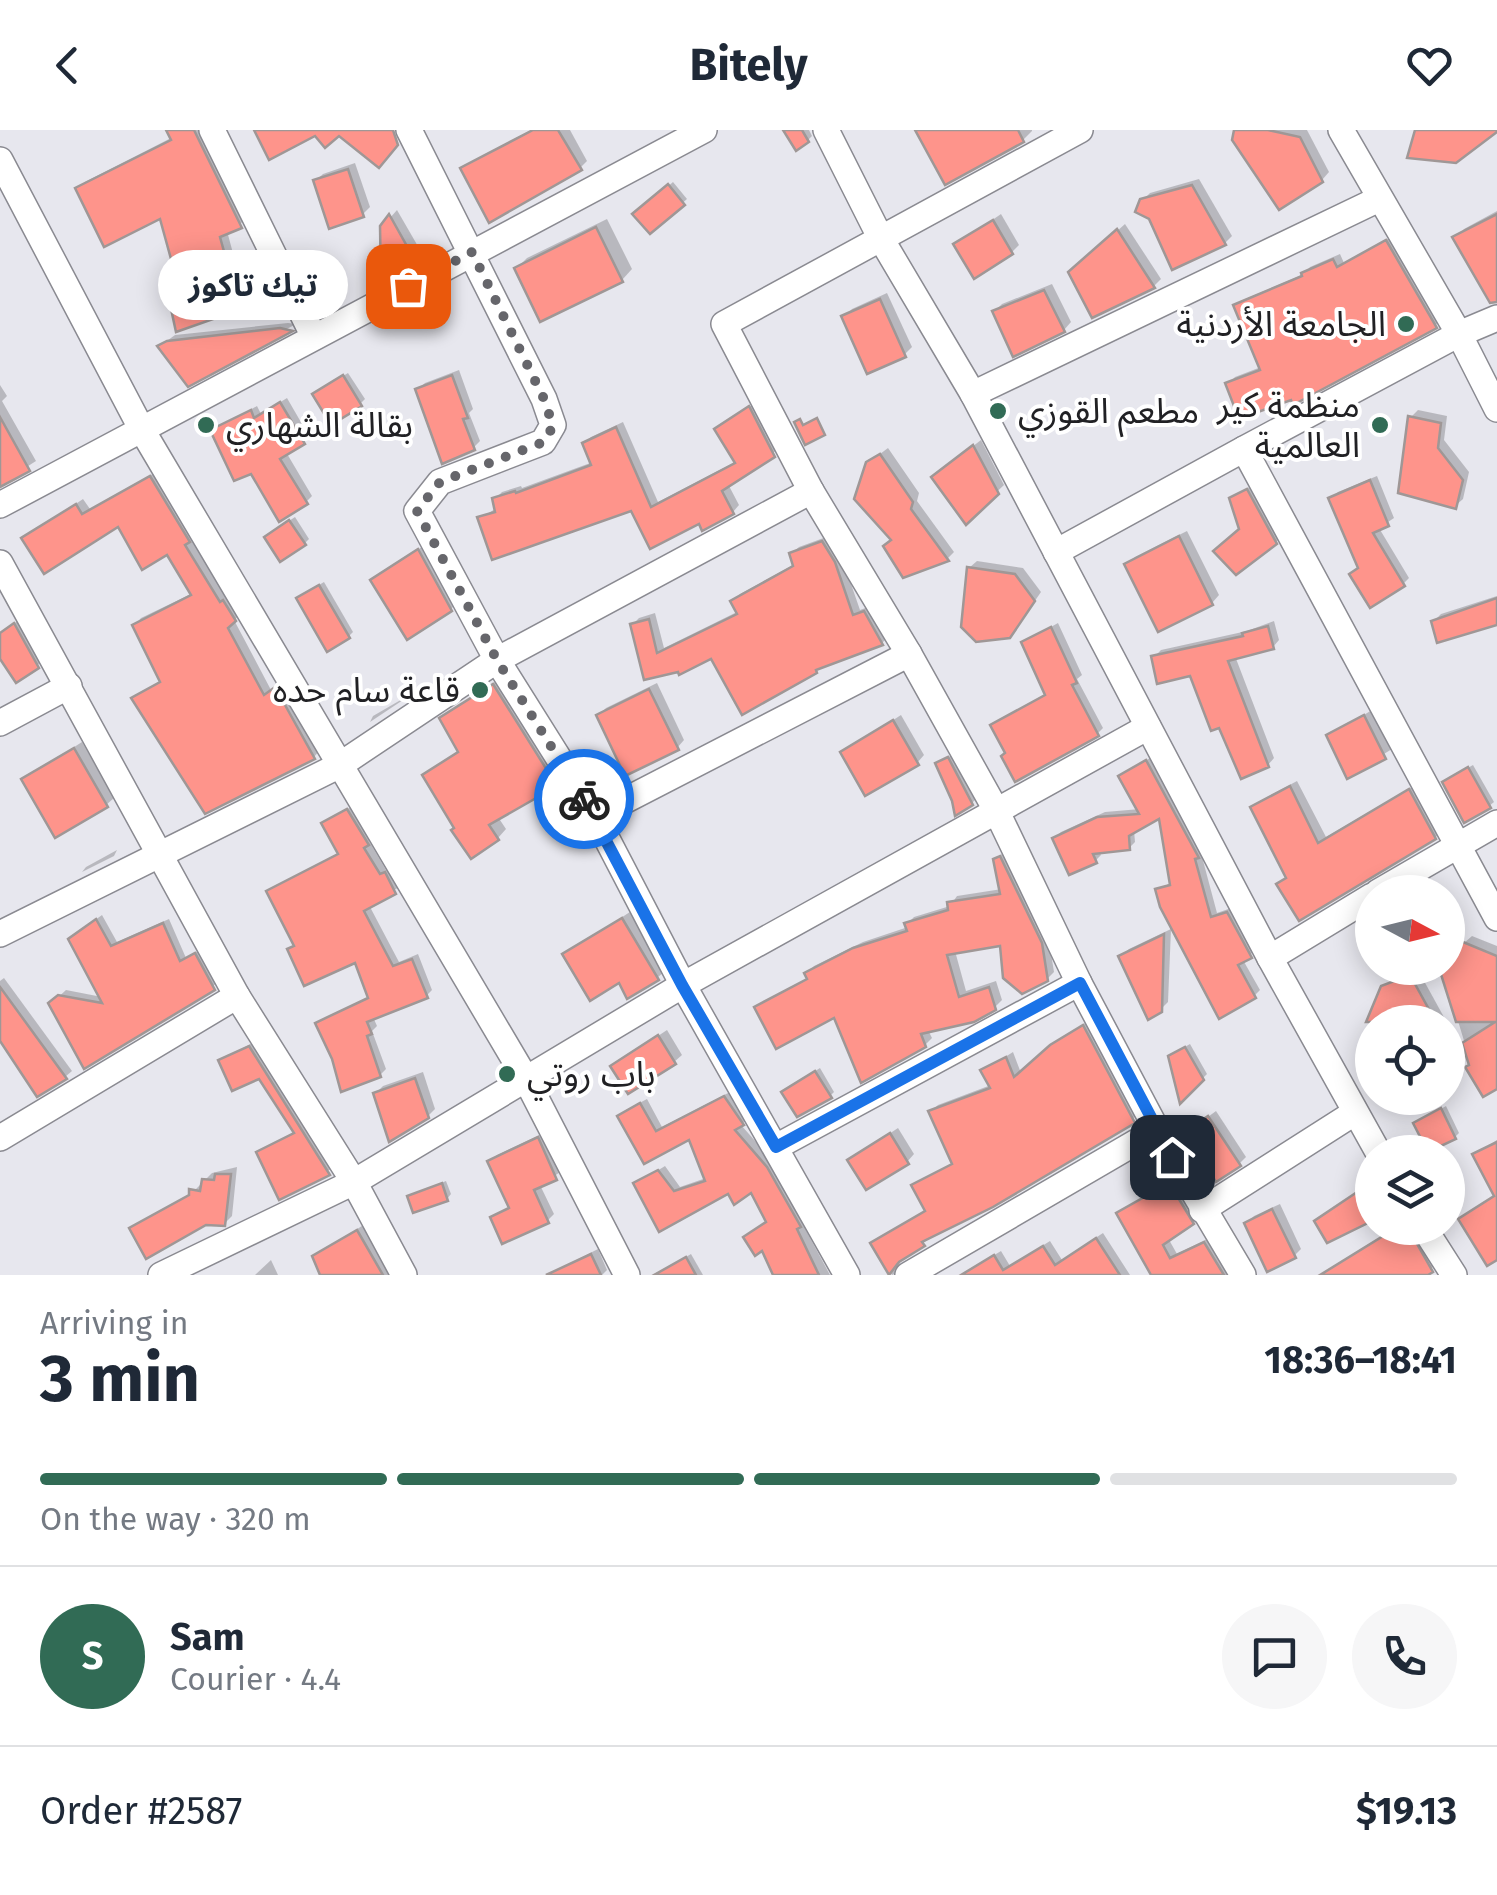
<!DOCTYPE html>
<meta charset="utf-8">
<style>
:root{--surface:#fff;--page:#f6f6f7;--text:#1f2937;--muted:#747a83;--line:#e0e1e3;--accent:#316b55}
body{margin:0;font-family:"Fira Sans","Noto Sans Arabic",sans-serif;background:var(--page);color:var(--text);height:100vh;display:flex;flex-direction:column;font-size:38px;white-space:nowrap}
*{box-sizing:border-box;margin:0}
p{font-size:32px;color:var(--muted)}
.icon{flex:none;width:55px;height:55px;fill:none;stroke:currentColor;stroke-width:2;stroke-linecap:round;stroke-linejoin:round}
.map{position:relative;height:1145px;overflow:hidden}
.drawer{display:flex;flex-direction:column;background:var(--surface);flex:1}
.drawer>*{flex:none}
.needle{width:65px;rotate:97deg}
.controls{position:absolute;left:1355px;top:745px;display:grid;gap:20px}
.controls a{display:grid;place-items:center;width:110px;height:110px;border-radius:50%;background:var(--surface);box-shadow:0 5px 25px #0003;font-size:50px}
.pin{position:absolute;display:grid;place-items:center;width:85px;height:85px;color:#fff;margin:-42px;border-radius:20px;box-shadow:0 5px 15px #0006}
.courier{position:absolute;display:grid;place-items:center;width:100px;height:100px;margin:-50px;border:8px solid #1a73e8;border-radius:50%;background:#fff;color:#222;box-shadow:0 2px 12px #0007}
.bubble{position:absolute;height:70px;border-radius:35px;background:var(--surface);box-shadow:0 5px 25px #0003;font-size:32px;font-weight:700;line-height:70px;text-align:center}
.overview em{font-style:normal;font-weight:700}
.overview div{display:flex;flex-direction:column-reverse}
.overview{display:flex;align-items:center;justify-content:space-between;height:170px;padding:0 40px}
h1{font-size:65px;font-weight:700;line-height:75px}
.bar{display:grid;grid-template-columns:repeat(4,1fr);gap:15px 10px;align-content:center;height:120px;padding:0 40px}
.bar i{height:12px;border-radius:8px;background:var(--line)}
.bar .selected{background:var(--accent)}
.bar p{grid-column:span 4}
.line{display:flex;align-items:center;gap:25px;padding:0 40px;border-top:2px solid var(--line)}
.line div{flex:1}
.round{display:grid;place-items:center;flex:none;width:105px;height:105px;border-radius:52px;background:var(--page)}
header{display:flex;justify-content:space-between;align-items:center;height:130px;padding:0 40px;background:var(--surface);font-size:45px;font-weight:700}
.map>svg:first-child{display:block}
.shadow{fill:#0003}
.building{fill:#fe948b;stroke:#9f9796;stroke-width:2.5}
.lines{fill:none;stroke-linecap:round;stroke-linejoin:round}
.minor-casing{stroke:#8a8a91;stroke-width:28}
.minor{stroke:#fff;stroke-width:25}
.done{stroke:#66666b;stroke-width:10;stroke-dasharray:0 18}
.route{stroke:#1a73e8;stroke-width:12}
.poi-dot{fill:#316b55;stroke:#fff;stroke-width:4}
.labels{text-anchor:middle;stroke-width:8;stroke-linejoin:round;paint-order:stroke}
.poi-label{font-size:35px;fill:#212124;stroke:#fff;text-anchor:end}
</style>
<header><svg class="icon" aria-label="back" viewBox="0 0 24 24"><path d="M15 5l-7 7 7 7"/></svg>Bitely<svg class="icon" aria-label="heart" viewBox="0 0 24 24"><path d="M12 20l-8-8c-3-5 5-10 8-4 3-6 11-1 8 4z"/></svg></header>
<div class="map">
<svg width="1497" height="1145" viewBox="0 0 1497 1145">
<rect width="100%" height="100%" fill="#e7e7ee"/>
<!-- shadow -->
<g class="shadow">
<polygon points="169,0 206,0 248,89 227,101 240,149 272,137 282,158 275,164 170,161 180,153 161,85 78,59 85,52 173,7"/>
<polygon points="531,0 570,0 587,31 580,38 464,39 471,32"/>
<polygon points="786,0 809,0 812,6 808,10"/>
<polygon points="918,0 1032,0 1032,1 1023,10"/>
<polygon points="1236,0 1307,0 1329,42 1322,50"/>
<polygon points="355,33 370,77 362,85 315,51 323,44"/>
<polygon points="1199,49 1232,106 1225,113 1142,71 1150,63"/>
<polygon points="673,52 687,69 650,101 636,84"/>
<polygon points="397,80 423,125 416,132 382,97"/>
<polygon points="1497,81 1497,171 1456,108 1464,99"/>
<polygon points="1001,84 1019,115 1012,122 956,115"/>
<polygon points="607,89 632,139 622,150 517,138 527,128"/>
<polygon points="1125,94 1161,149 1154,156 1079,135"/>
<polygon points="1393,106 1441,189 1435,196 1292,267 1228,254 1235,247 1261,237 1236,176 1243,170 1304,144 1310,137 1340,124 1344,133"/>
<polygon points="1052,154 1071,192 1064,200 994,182 1002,174"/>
<polygon points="887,163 912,217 904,225 844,187 852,179"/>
<polygon points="288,193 296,194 188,253 160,216 175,205"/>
<polygon points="459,240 473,279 469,283 480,311 474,317 418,259 425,253"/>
<polygon points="348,243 365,269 360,274 320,260"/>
<polygon points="0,255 7,266 2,271 36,331 0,354"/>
<polygon points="287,268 309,306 286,322 312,366 306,372 252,340 213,301 257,276 261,284"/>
<polygon points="756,272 780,318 728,354 739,375 733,382 700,391 632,377 480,388 497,378 495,369 502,362 521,356 522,358 593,332 585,313 591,307 623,292 658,372 737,331 717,299"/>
<polygon points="1418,280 1447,286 1444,310 1469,342 1463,369 1455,376 1411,287"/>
<polygon points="981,310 1004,355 966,391 942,340"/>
<polygon points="888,318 919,363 917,371 954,422 947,429 894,409 868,333"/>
<polygon points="158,341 242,483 234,490 271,560 283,553 320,620 314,627 134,568 162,550 135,495 141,488 193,463 168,422 119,394 25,408 83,369 90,379"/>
<polygon points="1377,346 1394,388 1379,398 1409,448 1403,454 1360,437 1331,369 1338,362"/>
<polygon points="1255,353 1283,405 1275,413 1241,399 1232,369"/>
<polygon points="295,387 309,409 305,413 271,403"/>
<polygon points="1187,401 1219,465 1212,473 1127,434 1135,427"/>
<polygon points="829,406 841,425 860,480 871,476 889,506 882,513 822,535 816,541 712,526 646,547 633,494 639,488 655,483 664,518 739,481 733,471 740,464 795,434 792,423 799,417"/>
<polygon points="426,414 458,472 451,479 373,451"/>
<polygon points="977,431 1023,438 1041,462 1017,497 969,438"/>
<polygon points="324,452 353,502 349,506 304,464"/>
<polygon points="1497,466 1497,492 1434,491 1441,484"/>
<polygon points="22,488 44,528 37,536 0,525 0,503"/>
<polygon points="1274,491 1279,510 1273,517 1235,526 1274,628 1268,635 1220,595 1192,543 1154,527 1161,520 1247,501"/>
<polygon points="1058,493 1082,545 1077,549 1103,598 1097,604 1008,622 993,595 1047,563 1024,512"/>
<polygon points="502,547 564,645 555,654 498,687 506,699 498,708 457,698 425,645 460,620 442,589"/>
<polygon points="657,553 684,610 677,618 599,585 606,578"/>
<polygon points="411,564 406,568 370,592 373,586"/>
<polygon points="1372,580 1392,619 1348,646 1329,606"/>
<polygon points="901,585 924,625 917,633 844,622"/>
<polygon points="82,612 114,668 106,675 24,649"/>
<polygon points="953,624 976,669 972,673 938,634"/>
<polygon points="1153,626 1204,720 1201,723 1217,783 1234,777 1256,820 1243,830 1260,860 1254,866 1158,760 1172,752 1160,685 1134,700 1135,712 1129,718 1099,721 1101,725 1095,731 1055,708 1061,702 1105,682 1140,679 1121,646"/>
<polygon points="1473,635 1494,672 1489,676 1450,648"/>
<polygon points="1297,651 1326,707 1417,654 1442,700 1435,708 1279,754 1288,746 1253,678 1260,671"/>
<polygon points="354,675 373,708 369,711 386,740 391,738 401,756 369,775 399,832 418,824 432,860 426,866 373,887 377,896 372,901 386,939 380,945 334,929 318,893 370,866 356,829 296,814 269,761 340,722 324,693"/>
<polygon points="117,720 114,726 82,742 86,737"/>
<polygon points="1003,723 1048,805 1054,842 1047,849 1002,813 955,821 966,861 996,851 1002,870 994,878 928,900 932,908 925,915 835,884 757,878 809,847 807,843 814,836 863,812 908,797 907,794 914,787 950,776 957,766 1002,759 995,730"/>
<polygon points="630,782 665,841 657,848 565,824"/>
<polygon points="102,785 117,812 169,789 186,828 201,819 219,852 85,935 51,874 66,860 102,867 77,803"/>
<polygon points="1171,799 1168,872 1160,880 1121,826 1129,819"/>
<polygon points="1472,806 1497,816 1497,956 1471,934 1442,838 1448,838 1448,827"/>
<polygon points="1418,840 1445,889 1441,892 1372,894 1370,889 1384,858 1392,850"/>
<polygon points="4,848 72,941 65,947 0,909 0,851"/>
<polygon points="1090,890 1140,984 930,1108 900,1130 899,1142 892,1145 873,1114 927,1079 915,1056 954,1032 931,981 938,975 991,955 983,941 1013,922 1021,943 1060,909"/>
<polygon points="667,900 682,925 674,932 613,936"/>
<polygon points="256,911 335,1037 280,1066 259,1022 296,1001 260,946 221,930"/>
<polygon points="1190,914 1207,944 1182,969 1176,922"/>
<polygon points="820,938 834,962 830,966 789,958"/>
<polygon points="423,942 435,979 428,986 376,963 383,956"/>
<polygon points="730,962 748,988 741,995 773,1031 806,1089 802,1093 830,1145 776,1145 763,1118 769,1091 751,1059 729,1061 660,1098 636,1054 665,1036 680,1057 706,1048 690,1006 645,1031 621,986 626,980 647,969 662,997"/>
<polygon points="1446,976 1459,1003 1455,1007 1416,993"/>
<polygon points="1216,981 1246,1027 1239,1034 1189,1001"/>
<polygon points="898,998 914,1024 907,1032 850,1030"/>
<polygon points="544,1003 562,1041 540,1055 554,1084 547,1091 493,1087 511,1076 490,1031 497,1025"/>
<polygon points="1497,1010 1497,1127 1461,1089 1496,1064 1475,1024"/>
<polygon points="1163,1033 1198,1086 1168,1108 1177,1124 1211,1107 1233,1145 1154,1145 1120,1083 1164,1055 1157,1039"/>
<polygon points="237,1037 232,1086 224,1094 132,1099 192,1063 212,1043"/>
<polygon points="446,1051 451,1064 447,1069 410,1066"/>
<polygon points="1280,1074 1301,1119 1294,1126 1247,1093 1254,1086"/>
<polygon points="365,1094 391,1145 324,1145 315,1126"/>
<polygon points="1381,1098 1417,1098 1438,1133 1423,1145 1320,1145 1385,1104"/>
<polygon points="1103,1103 1130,1145 961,1145 1001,1121 1010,1136 1050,1111 1062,1130"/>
<polygon points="598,1119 607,1140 602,1145 547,1145"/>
<polygon points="691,1124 703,1145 673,1145 674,1134"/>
<polygon points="271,1130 278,1145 255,1145"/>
</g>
<!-- building -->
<g class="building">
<polygon points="166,0 194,0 242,98 220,107 233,154 264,143 276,167 176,202 167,160 179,158 160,89 104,117 75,58 171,10"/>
<polygon points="254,0 393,0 398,15 379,38 339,6 325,18 315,6 269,30"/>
<polygon points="533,0 558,0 582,40 489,93 460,38"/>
<polygon points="783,0 802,0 809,12 796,21"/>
<polygon points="915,0 1018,0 1024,12 945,55"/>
<polygon points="1234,0 1268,0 1300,7 1323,52 1279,80 1232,10"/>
<polygon points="1415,0 1497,0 1497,2 1456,33 1407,28"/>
<polygon points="348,39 364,87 329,99 313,50"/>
<polygon points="668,54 685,75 650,104 632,84"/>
<polygon points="1192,55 1226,115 1172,140 1149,89 1135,82 1140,69"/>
<polygon points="389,84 417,134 381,154 380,96"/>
<polygon points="1497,84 1497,172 1490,173 1452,107"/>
<polygon points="993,90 1013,124 974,149 953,114"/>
<polygon points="596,97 623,152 540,192 514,138"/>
<polygon points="1117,99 1155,158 1092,188 1068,142"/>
<polygon points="1386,110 1437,198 1293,275 1291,270 1239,289 1225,253 1260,240 1233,175 1302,146 1301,143 1333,129 1337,137"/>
<polygon points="1044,160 1065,202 1013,227 992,181"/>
<polygon points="880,169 906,227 867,244 841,186"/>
<polygon points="280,198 293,201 188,257 157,216 167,211"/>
<polygon points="343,245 362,276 331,295 312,264"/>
<polygon points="452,245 468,288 463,289 475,320 442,334 415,259"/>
<polygon points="280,272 305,314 280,329 308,374 279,392 251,344 234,351 210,300 251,280 254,288"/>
<polygon points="749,276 775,327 722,361 734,384 702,401 699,394 650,419 631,381 492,430 477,387 495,382 492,368 515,361 516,363 591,335 582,313 616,297 651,377 735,333 714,299"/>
<polygon points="1408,286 1441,293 1438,318 1463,350 1456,379 1398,363"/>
<polygon points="0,287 30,341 0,357"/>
<polygon points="817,288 825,305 805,315 794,292 800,289 803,295"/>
<polygon points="973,315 999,364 966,395 931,347"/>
<polygon points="880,324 913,372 911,379 949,431 903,448 883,416 891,410 854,369 866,332"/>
<polygon points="150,346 190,412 185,415 220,472 223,470 236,491 228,498 264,565 275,557 315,629 205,684 131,568 160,552 132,495 191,465 167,425 142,440 118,397 44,444 21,408 76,374 82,384"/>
<polygon points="1370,350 1389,396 1373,403 1405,456 1370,478 1349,444 1358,438 1328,368"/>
<polygon points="1247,359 1277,414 1236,445 1213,421 1239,399 1229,368"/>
<polygon points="289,390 306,415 280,432 264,407"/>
<polygon points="1179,406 1213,475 1158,502 1124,434"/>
<polygon points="822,411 835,432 853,485 864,481 883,515 816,540 817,543 742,585 711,529 679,545 678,542 644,550 630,494 649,489 657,523 737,484 730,471 793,436 789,423"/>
<polygon points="418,419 452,481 407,510 370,450"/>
<polygon points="967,437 1015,444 1035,471 1010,508 976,512 961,497"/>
<polygon points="319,455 350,508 327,522 296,468"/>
<polygon points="1497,468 1497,495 1437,513 1431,491"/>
<polygon points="14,493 39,538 16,553 0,529 0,503"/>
<polygon points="1268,496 1274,519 1228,531 1269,637 1241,649 1219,598 1211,601 1190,546 1157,554 1151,526 1243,506 1242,503"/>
<polygon points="1051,497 1077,553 1072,555 1099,606 1015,652 1001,626 1005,623 990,595 1045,565 1021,512"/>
<polygon points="493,554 557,656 489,695 499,710 471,729 451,700 454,698 422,645 458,622 439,588"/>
<polygon points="649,559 679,620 625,646 596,585"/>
<polygon points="1364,585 1386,629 1347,649 1326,605"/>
<polygon points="893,590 919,635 865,666 840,622"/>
<polygon points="74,618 108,677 55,708 21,649"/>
<polygon points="948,627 973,675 955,686 952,671 935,633"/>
<polygon points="1146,630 1199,728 1195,729 1211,787 1227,782 1252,828 1238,835 1256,868 1219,889 1160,777 1155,759 1170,755 1159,689 1129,706 1130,720 1093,724 1097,733 1069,745 1052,708 1097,687 1139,684 1118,646"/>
<polygon points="1468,637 1491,678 1464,693 1442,652"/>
<polygon points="1290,656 1318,713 1409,659 1436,709 1299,791 1276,754 1286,748 1250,677"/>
<polygon points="347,679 369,715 364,718 380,744 385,742 396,764 364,781 393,836 412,829 428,868 367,892 372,904 367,906 381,947 341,962 332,929 315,893 368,868 355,833 304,856 287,819 294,816 266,761 338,724 321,693"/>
<polygon points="1000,726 1042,813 1048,851 1022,864 1003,848 1000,816 947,825 959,867 989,857 996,880 974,892 921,904 926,917 861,953 834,888 776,919 754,877 807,849 804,843 853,818 907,801 904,793 948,780 947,772 1000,764 993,729"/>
<polygon points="622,788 659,850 627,869 619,853 590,871 562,824"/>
<polygon points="96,789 111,816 163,793 180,831 195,823 215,860 84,939 48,873 58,865 102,873 68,809"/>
<polygon points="1164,804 1162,882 1148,890 1118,826"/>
<polygon points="1463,812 1497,826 1497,959 1483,967 1465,937 1469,935 1462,913 1495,892 1456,892 1439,838 1448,838 1448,825"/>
<polygon points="1410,845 1436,892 1366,892 1381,856"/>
<polygon points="0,857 67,949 37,967 0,911"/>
<polygon points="1083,895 1135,993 993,1077 922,1112 925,1116 899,1132 889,1145 870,1113 925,1081 911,1055 952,1034 928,981 990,958 980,940 1006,927 1014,947 1050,915"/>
<polygon points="658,905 676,934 628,964 610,936"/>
<polygon points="249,916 330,1045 279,1070 256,1022 294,1003 259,949 232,961 218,930"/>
<polygon points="1185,917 1204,950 1180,974 1168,926"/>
<polygon points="815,941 832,968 797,987 781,962"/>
<polygon points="415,948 429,988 389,1012 373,963"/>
<polygon points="724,966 744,995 735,1000 767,1037 801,1097 797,1099 819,1145 773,1145 762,1121 755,1126 743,1107 766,1092 751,1063 734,1075 728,1064 659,1102 633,1053 658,1040 674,1061 705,1051 689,1010 644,1034 617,986 640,973 656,1001"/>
<polygon points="1441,978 1456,1009 1428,1022 1413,993"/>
<polygon points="1208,986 1241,1036 1216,1052 1187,1006 1187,1000"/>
<polygon points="890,1003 909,1034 866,1060 847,1030"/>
<polygon points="538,1007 557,1050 534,1060 549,1093 502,1114 490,1087 509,1078 487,1031"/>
<polygon points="1497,1012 1497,1130 1487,1136 1458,1089 1494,1066 1472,1024"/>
<polygon points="1159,1036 1194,1094 1163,1115 1170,1128 1204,1112 1224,1145 1151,1145 1116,1083 1162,1057 1154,1039"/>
<polygon points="215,1044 231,1044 225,1096 206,1095 146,1129 129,1098 189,1065 189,1059 200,1061 202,1049 214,1050"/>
<polygon points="1372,1052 1372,1091 1327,1113 1314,1091"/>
<polygon points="442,1053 448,1071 413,1083 407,1066"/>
<polygon points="1272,1079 1296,1128 1267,1142 1244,1093"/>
<polygon points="1378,1098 1408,1098 1433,1142 1428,1145 1320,1145 1383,1106"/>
<polygon points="357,1100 383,1145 320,1145 312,1126"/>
<polygon points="1096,1108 1120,1145 961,1145 994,1125 1003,1140 1043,1116 1055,1135"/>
<polygon points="591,1124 601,1145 546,1145"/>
<polygon points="686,1127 696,1145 654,1145"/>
</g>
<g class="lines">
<defs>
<g id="minor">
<polyline points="212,0 314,207"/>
<polyline points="409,0 544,269 553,295 543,312 440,352 417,381 497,530 595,686 683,855 847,1145"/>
<polyline points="826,0 880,107 973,264 1270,828 1378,1022"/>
<polyline points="1080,0 724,194 811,361 909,524 996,680 1079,853 1157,1000 1243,1145"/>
<polyline points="1341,0 1459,204 1497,279"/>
<polyline points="0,30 142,300 526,949 627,1145"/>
<polyline points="973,264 1379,69"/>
<polyline points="1244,319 1497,788"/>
<polyline points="0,375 704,0"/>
<polyline points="1056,422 1244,319 1459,204 1497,188"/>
<polyline points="0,433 237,866 354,1052 404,1145"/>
<polyline points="0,593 69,556"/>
<polyline points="595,686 909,524"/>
<polyline points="1378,762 1497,693"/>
<polyline points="0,804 340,635 497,530 811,361"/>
<polyline points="1270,828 1372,766"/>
<polyline points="0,1008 237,866"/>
<polyline points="776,1017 1079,853"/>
<polyline points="1202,1080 1354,983"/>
<polyline points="1424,1098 1454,1145"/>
<polyline points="161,1145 354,1052 683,855 1148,597"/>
<polyline points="908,1145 1157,1000"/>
</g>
</defs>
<!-- minor casing -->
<use href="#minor" class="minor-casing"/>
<!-- minor -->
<use href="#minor" class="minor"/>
</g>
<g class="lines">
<!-- done -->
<polyline class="done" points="408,156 472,122 544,269 553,296 544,312 440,352 417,381 497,530 584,669"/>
<!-- route -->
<polyline class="route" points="584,669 682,855 776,1017 1080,853 1172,1027"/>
</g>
<!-- markers -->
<g class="poi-dot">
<circle cx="1406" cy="194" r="10"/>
<circle cx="998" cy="281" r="10"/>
<circle cx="206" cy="295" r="10"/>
<circle cx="1380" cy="295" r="10"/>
<circle cx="480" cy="560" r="10"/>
<circle cx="507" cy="944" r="10"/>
</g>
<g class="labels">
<!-- poi labels -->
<g class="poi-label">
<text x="1386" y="206">الجامعة الأردنية</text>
<text x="1360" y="287">منظمة كير<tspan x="1360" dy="40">العالمية</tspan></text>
<text x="1018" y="293" text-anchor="start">مطعم القوزي</text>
<text x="226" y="307" text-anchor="start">بقالة الشهاري</text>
<text x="460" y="572">قاعة سام حده</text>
<text x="527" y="956" text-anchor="start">باب روتي</text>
</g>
</g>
</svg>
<div class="controls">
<a><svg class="needle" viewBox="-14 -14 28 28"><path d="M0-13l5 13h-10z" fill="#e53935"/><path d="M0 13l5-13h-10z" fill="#747a83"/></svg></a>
<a><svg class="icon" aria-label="locate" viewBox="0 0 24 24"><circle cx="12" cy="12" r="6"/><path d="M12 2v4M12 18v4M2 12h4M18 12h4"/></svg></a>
<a><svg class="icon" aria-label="layers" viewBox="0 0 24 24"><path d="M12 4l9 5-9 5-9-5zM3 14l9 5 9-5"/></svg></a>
</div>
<div class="pin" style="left:408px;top:156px;background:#ea580c"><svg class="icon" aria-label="bag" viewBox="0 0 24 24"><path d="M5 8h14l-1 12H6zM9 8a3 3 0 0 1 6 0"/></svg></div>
<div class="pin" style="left:1172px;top:1027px;background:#1f2937"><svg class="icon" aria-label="home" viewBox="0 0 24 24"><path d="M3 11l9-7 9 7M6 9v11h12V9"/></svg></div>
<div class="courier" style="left:584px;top:669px"><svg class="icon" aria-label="bike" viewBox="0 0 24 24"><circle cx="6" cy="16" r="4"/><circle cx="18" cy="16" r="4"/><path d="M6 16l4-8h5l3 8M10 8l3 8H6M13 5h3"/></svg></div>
<div class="bubble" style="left:158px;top:120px;width:190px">تيك تاكوز</div>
</div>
<section class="drawer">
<div class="overview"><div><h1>3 min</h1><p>Arriving in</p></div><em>18:36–18:41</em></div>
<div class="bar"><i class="selected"></i><i class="selected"></i><i class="selected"></i><i></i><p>On the way · 320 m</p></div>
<div class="line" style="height:180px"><b class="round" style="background:var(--accent);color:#fff">S</b><div><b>Sam</b><p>Courier · 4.4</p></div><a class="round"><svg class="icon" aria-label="chat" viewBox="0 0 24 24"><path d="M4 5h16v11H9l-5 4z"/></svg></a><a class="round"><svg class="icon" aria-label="phone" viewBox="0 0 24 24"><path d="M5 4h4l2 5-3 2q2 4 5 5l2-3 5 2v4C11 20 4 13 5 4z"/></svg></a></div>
<div class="line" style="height:130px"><div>Order #2587</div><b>$19.13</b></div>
</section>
